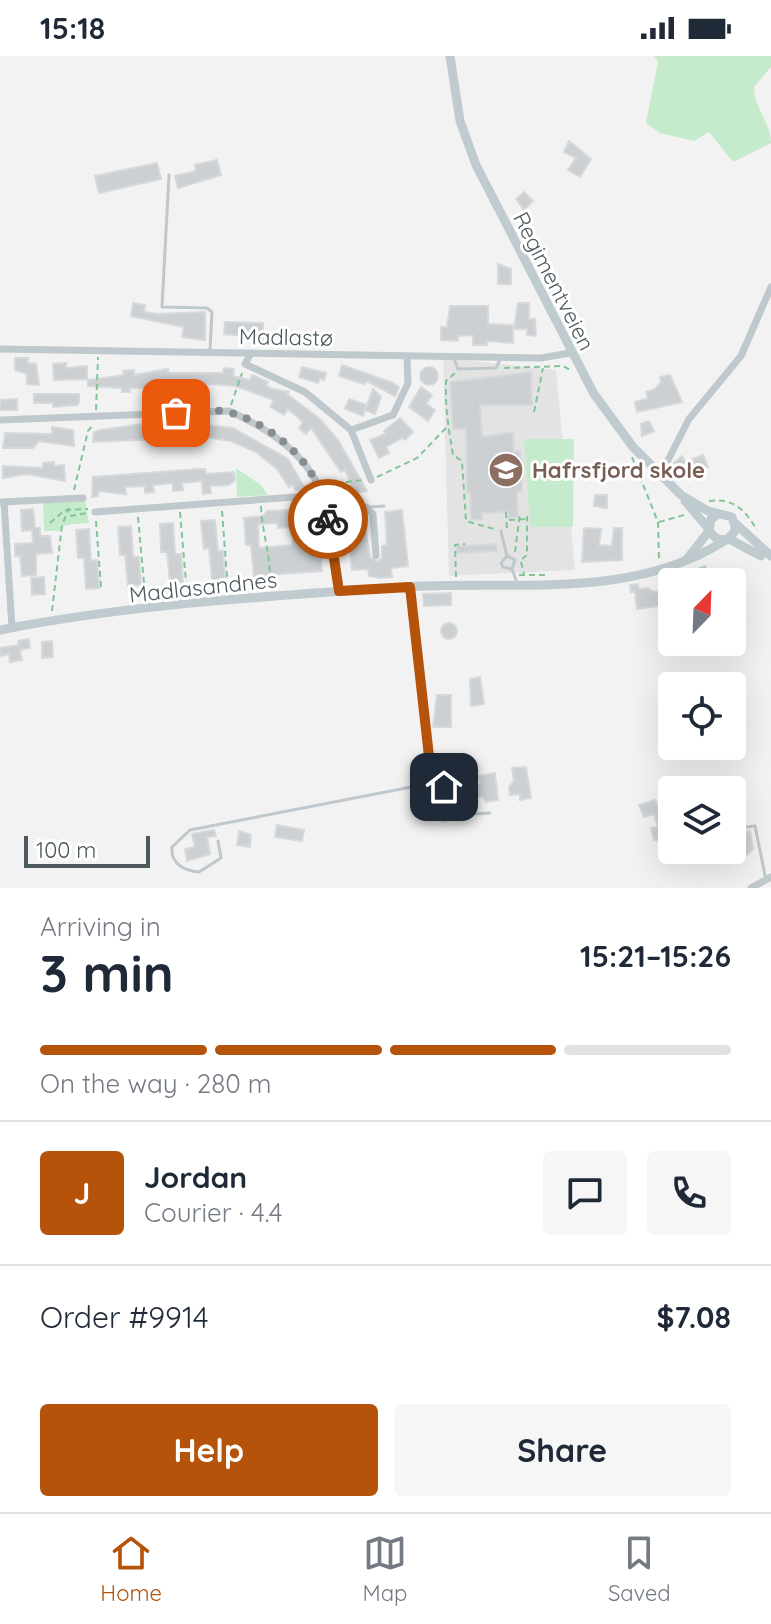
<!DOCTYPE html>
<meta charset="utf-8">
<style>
:root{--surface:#fff;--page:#f6f6f7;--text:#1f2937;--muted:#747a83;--line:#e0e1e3;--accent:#b45309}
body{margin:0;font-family:Quicksand,sans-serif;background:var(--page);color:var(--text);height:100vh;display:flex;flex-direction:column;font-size:30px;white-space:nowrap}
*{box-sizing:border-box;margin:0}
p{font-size:26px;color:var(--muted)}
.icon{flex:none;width:44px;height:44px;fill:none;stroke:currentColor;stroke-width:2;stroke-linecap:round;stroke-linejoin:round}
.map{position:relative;height:832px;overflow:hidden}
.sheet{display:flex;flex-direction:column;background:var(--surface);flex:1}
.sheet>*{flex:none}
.needle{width:52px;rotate:23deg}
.controls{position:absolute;left:658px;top:512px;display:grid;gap:16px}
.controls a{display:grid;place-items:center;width:88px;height:88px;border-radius:8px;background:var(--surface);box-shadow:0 8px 32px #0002;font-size:40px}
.scale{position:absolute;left:24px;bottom:20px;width:126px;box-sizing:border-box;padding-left:8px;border:4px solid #4b585d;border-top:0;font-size:22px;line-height:28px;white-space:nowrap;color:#4b585d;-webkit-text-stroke:6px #fff;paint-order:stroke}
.pin{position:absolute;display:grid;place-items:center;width:68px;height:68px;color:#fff;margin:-34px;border-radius:16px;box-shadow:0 4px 12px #0006}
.courier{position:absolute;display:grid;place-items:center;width:80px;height:80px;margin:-40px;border:6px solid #b45309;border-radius:50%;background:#fff;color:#222;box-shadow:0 2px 10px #0007}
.head em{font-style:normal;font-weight:700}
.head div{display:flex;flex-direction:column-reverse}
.head{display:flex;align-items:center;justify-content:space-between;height:136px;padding:0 40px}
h1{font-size:52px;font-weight:700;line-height:60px}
.bar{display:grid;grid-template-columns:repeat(4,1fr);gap:12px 8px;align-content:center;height:96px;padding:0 40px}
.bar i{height:10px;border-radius:6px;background:var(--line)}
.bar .active{background:var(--accent)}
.bar p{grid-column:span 4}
.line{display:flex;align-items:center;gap:20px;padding:0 40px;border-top:2px solid var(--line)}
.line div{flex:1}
.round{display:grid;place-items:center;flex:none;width:84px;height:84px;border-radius:8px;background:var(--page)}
.button{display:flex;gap:16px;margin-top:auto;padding:16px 40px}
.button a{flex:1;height:92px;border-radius:8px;background:var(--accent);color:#fff;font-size:32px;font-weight:700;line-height:92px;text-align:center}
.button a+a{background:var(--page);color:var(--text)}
.status{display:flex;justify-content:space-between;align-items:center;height:56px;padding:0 40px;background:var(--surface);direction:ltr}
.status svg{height:22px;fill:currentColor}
.tabs{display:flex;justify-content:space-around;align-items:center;height:112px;border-top:2px solid var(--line);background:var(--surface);font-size:22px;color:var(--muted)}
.tabs a{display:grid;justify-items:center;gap:4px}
.tabs .active{color:var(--accent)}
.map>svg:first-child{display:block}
.education{fill:#e4e3e3}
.green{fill:#c6ebcc}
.building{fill:#ccd0d2;stroke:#d6d9dc;stroke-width:2;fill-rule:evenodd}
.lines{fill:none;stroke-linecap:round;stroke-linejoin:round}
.path{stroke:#82c595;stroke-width:2;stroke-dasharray:6 4;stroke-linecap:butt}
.lane{stroke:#bfc8cc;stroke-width:3}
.street{stroke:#bfc8cc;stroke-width:7}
.secondary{stroke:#c0cbd0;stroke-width:9}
.path-bridge{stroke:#82c595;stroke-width:2;stroke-dasharray:6 4;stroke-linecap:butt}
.done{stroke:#868e91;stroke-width:8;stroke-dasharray:0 14.4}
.route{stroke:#b45309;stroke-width:10}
.labels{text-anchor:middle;stroke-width:6;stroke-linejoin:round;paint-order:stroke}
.street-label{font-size:22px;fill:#4b585d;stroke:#fff}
.education-label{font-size:22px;font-weight:bold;fill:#785e54;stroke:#fff;text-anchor:start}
</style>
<div class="status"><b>15:18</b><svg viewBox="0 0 49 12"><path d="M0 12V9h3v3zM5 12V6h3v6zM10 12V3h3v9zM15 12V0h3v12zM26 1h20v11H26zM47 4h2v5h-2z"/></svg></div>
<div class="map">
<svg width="771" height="832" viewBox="0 0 771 832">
<rect width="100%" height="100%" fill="#f3f2f2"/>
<!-- education -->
<polygon class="education" points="443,302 556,314 575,514 449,520"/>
<!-- green -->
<g class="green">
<path d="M 654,0 L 771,0 L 771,11 L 754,31 C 754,52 771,67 771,87 L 733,106 L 709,76 L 694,85 L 660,77 L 646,67 L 658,5 Z"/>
<polygon points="524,383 574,383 573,471 530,471"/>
<polygon points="236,412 261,429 268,439 237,441"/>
<polygon points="85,443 89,467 65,469 60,475 44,475 43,446"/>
</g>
<!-- building -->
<g class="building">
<polygon points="569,85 591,103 580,121 568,114 576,102 564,96"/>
<polygon points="217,104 221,119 178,132 175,120 196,115 195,109"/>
<polygon points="157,107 161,123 99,137 95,120"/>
<polygon points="524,136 533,145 524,154 516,143"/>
<polygon points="498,208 511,213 511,228 498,228"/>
<polygon points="133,247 145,249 144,256 158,258 205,256 205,284 182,281 184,271 131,260"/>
<polygon points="518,247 529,247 529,263 535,263 536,280 527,279 527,273 514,273"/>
<polygon points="450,250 488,250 488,268 513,269 513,287 487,285 487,289 473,289 473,279 458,280 458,285 441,284 441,271 447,271"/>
<polygon points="225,266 263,267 263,286 243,285 243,280 224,278"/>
<polygon points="15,302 28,302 28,307 36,308 39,329 27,328 27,318 15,314"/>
<polygon points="66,307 66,312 87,310 87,323 54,324 53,308"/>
<polygon points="342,309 393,327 399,331 395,340 367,325 364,328 339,320"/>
<circle cx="429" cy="320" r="9"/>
<polygon points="302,311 326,317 324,324 320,322 318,327 299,321"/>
<polygon points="224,312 234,313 233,320 250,324 252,319 268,326 266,330 272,333 289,336 287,338 320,363 338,384 367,435 356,437 357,443 339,445 338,432 352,430 345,414 341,416 311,372 306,378 299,372 303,366 288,353 284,359 270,351 274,344 235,330 209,328 181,329 179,334 169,334 169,338 159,338 158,332 130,332 130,336 122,336 122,332 88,330 88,324 124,319 123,315 134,314 134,319 168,313 168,317 223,317"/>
<polygon points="531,316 532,349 480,349 482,381 513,376 514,395 520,395 521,407 515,407 516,423 522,423 522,435 517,436 518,461 508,462 508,456 482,457 482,463 471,464 470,436 467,436 466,373 453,373 450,326"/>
<polygon points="670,319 682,346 637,356 635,346 648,342 646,336 655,333 661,326 660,321"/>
<polygon points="421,331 432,339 426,348 435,354 428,365 409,351"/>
<polygon points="373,333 381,341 375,358 365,354 363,360 345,353 349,343 367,349 365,354"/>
<polygon points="34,338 79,338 79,346 77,349 53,351 53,347 34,347"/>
<polygon points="17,343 17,354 0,354 0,344"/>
<polygon points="400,362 413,376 405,384 402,382 386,391 389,397 379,402 370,384 385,378 384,375"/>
<polygon points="649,365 654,375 642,380 641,368"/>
<polygon points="143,368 143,371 198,368 233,372 288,403 304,431 296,434 292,429 289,431 277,413 256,396 231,385 204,381 93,386 94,376 100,374"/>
<polygon points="52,371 73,374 74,390 39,385 33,392 3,392 5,377 52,378"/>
<polygon points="703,399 708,411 689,419 684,409 676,412 674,407 682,400 685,406"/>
<polygon points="54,406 54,410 64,409 65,425 27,418 3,422 3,410 43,412 43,407"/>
<polygon points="199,413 205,413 206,418 234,416 235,424 229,429 210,430 211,437 203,438 202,425 182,427 183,434 173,435 173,427 153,429 154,436 145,437 145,430 125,431 126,438 98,435 98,440 92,441 93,421"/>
<polygon points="595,439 607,439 607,452 594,450"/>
<polygon points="33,453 35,472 40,472 40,480 50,480 52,497 36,498 36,519 22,520 20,500 15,500 15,488 33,487 32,474 22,475 21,454"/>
<path d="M 314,453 L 320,489 L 316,489 L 316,502 L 321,503 L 322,515 L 254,520 L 251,489 L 246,489 L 244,462 L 263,460 L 267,455 ZM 277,467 L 278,472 L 292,471 L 293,489 L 259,492 L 258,468 Z"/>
<polygon points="402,454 408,510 391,512 392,521 380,522 369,520 368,513 352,514 347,461 363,460 370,501 377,506 382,502 382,490 387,489 385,456"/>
<polygon points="215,464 218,495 223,495 225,522 212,524 209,492 204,493 201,465"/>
<polygon points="173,467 175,498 181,498 183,526 170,527 167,496 161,496 160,468"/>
<polygon points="131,470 133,501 139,501 141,529 128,530 125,499 120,499 118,471"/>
<polygon points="584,472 601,473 599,489 612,490 614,472 622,472 622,504 582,506"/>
<polygon points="89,473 91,505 97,504 99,532 86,533 84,502 78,502 76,474"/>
<polygon points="496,488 497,495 457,497 456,490"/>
<polygon points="44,521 45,538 32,539 31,522"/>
<polygon points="672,526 672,548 637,553 635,536 631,536 630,529 638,528 639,533 648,532 653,536 666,535 665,527"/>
<polygon points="451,537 451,549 424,550 423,538"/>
<circle cx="449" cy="575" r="8"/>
<polygon points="29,583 30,592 20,594 22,604 10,606 9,598 0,600 0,592 19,589 18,585"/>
<polygon points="52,585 53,601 42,602 42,586"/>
<polygon points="480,621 484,648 471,650 470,623"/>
<polygon points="437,639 451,639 451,671 433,671"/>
<polygon points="526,711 531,742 520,744 520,738 510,739 509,731 514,725 512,712"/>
<polygon points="495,717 498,744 486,746 482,740 474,742 472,730 481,728 479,720"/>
<polygon points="700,723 702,733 676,734 675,728"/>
<polygon points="454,740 467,759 442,766 436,745"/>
<polygon points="655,744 667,769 672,771 672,785 654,784 651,772 658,771 654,758 644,761 639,749"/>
<polygon points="277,769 304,774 302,785 275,781"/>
<polygon points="214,774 216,780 207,781 210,798 187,805 185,793 195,791 192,778"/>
<polygon points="239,775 251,779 250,791 237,789"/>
<polygon points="750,775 753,793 747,799 737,798 733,784 737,783 736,777"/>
<polygon points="721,794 724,803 712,806 709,796"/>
</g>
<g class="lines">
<!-- path -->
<g class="path">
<polyline points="504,312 563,310 572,315"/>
<path d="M 455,317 L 446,325 C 445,352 449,375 453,399 L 462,405 L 466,465 L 494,473"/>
<polyline points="231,349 242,317"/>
<polyline points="96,354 98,301"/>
<polyline points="534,356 543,312"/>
<polyline points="632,401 658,466 659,505"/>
<polyline points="377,421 417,402 446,372"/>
<polyline points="326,428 364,424"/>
<polyline points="74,434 88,375 94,368"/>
<path d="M 709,445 C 734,442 745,454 757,474"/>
<path d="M 261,450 C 262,475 269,494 270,518"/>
<polyline points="222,455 227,521"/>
<polyline points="180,456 186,526"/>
<polyline points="506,456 507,474"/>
<polyline points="70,460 87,457"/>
<polyline points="138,461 144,527"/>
<polyline points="509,464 526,463"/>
<polyline points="96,465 101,531"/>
<polyline points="659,466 684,459"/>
<polyline points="515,496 520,457"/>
<polyline points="522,503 527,499 527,460"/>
<polyline points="521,506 524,518"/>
<polyline points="519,519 548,519"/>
<polyline points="456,521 455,489 465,488"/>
<polyline points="52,555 62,469 69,452"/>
</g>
<!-- lane -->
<g class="lane">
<polyline points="169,119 162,251 207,252 212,256 210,294"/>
<polyline points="453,300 458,313 496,312 500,304"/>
<polyline points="370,451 384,450"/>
<polyline points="501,475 507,500 515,504 512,513 503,511 501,507 507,500"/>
<polyline points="672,511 682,519 705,511"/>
<polyline points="512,513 517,527"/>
<polyline points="410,535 432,727 455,732 473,758 490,757"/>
<polyline points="732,773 755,770 766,824"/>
<path d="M 218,785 L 221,802 L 199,816 C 185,815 170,808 172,791 L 190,774 L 432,727"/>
</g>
<!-- street -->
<g class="street">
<polyline points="0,293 541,302 570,297"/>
<polyline points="250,299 245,308 305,336 351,374 393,359 408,327 407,301"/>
<path d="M 0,364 L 229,355 C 276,376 319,406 328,460 C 332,485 332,512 339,535"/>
<polyline points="351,374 371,424"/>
<polyline points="657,417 666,408 689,363 741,300 771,231"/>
<polyline points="2,446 83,442"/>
<polyline points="4,446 12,572"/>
<polyline points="327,455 366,451 373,458 376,500"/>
<polyline points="95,456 321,439"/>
<polyline points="751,832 771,821"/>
</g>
<!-- secondary -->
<g class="secondary">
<polyline points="450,0 460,65 476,109 594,338 633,391 681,439 708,455 732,461 736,474 727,484 717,483 709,475 711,463 718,458"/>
<polyline points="685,445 709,473"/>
<polyline points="736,468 771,500"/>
<polyline points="729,483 761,500"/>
<polyline points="687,503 709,475"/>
<path d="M 0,574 C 132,548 270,540 404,531 C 510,524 631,545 724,485"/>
</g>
<!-- path-bridge -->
<polyline class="path-bridge" points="50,467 65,454 88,453"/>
</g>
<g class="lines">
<!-- done -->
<path class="done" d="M 176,357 C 193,356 216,352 232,357 C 279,372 321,412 328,463"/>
<!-- route -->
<polyline class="route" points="328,463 339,535 410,531 432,727 444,731"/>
</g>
<!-- icons -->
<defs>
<symbol id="school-disc" viewBox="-11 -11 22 22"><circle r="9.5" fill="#8d6e63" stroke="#fff"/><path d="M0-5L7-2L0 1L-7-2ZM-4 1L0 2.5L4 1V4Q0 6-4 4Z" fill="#fff"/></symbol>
</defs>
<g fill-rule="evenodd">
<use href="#school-disc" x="486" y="394" width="40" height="40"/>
</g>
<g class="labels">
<!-- street labels -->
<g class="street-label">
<text transform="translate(554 225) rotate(63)" y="8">Regimentveien</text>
<text transform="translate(286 281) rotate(1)" y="8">Madlastø</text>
<text transform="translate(203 531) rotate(-6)" y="8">Madlasandnes</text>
</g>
<!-- education labels -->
<g class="education-label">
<text x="532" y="422">Hafrsfjord skole</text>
</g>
</g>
</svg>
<div class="controls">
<a><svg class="needle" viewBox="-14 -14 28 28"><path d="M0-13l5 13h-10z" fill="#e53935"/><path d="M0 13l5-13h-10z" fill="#747a83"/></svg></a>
<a><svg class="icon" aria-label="locate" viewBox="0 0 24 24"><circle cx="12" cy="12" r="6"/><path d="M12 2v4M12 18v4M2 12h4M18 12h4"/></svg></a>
<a><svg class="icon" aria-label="layers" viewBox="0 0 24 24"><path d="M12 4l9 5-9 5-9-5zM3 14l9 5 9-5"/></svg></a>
</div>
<div class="scale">100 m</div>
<div class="pin" style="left:176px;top:357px;background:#ea580c"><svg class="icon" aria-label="bag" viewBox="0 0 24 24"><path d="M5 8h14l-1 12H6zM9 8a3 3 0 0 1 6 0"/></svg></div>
<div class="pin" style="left:444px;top:731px;background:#1f2937"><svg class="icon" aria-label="home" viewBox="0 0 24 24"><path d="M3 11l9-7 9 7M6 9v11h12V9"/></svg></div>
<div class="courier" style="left:328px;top:463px"><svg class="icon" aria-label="bike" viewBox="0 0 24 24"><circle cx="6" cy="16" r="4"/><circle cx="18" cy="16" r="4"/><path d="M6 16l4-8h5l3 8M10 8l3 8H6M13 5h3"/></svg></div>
</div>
<section class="sheet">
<div class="head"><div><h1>3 min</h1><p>Arriving in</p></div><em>15:21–15:26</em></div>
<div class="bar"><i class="active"></i><i class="active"></i><i class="active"></i><i></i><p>On the way · 280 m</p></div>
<div class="line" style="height:144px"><b class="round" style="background:var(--accent);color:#fff">J</b><div><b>Jordan</b><p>Courier · 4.4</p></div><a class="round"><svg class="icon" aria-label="chat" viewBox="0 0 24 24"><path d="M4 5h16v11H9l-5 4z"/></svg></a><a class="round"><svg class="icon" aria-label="phone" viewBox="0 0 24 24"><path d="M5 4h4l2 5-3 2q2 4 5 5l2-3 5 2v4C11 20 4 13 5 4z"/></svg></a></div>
<div class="line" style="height:104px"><div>Order #9914</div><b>$7.08</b></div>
<div class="button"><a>Help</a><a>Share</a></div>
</section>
<nav class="tabs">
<a class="active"><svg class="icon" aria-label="home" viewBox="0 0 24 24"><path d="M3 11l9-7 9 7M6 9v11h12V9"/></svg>Home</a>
<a><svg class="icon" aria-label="map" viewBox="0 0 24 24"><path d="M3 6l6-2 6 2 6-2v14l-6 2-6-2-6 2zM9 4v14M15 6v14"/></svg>Map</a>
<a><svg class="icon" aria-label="saved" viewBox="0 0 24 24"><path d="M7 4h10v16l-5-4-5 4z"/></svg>Saved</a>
</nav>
